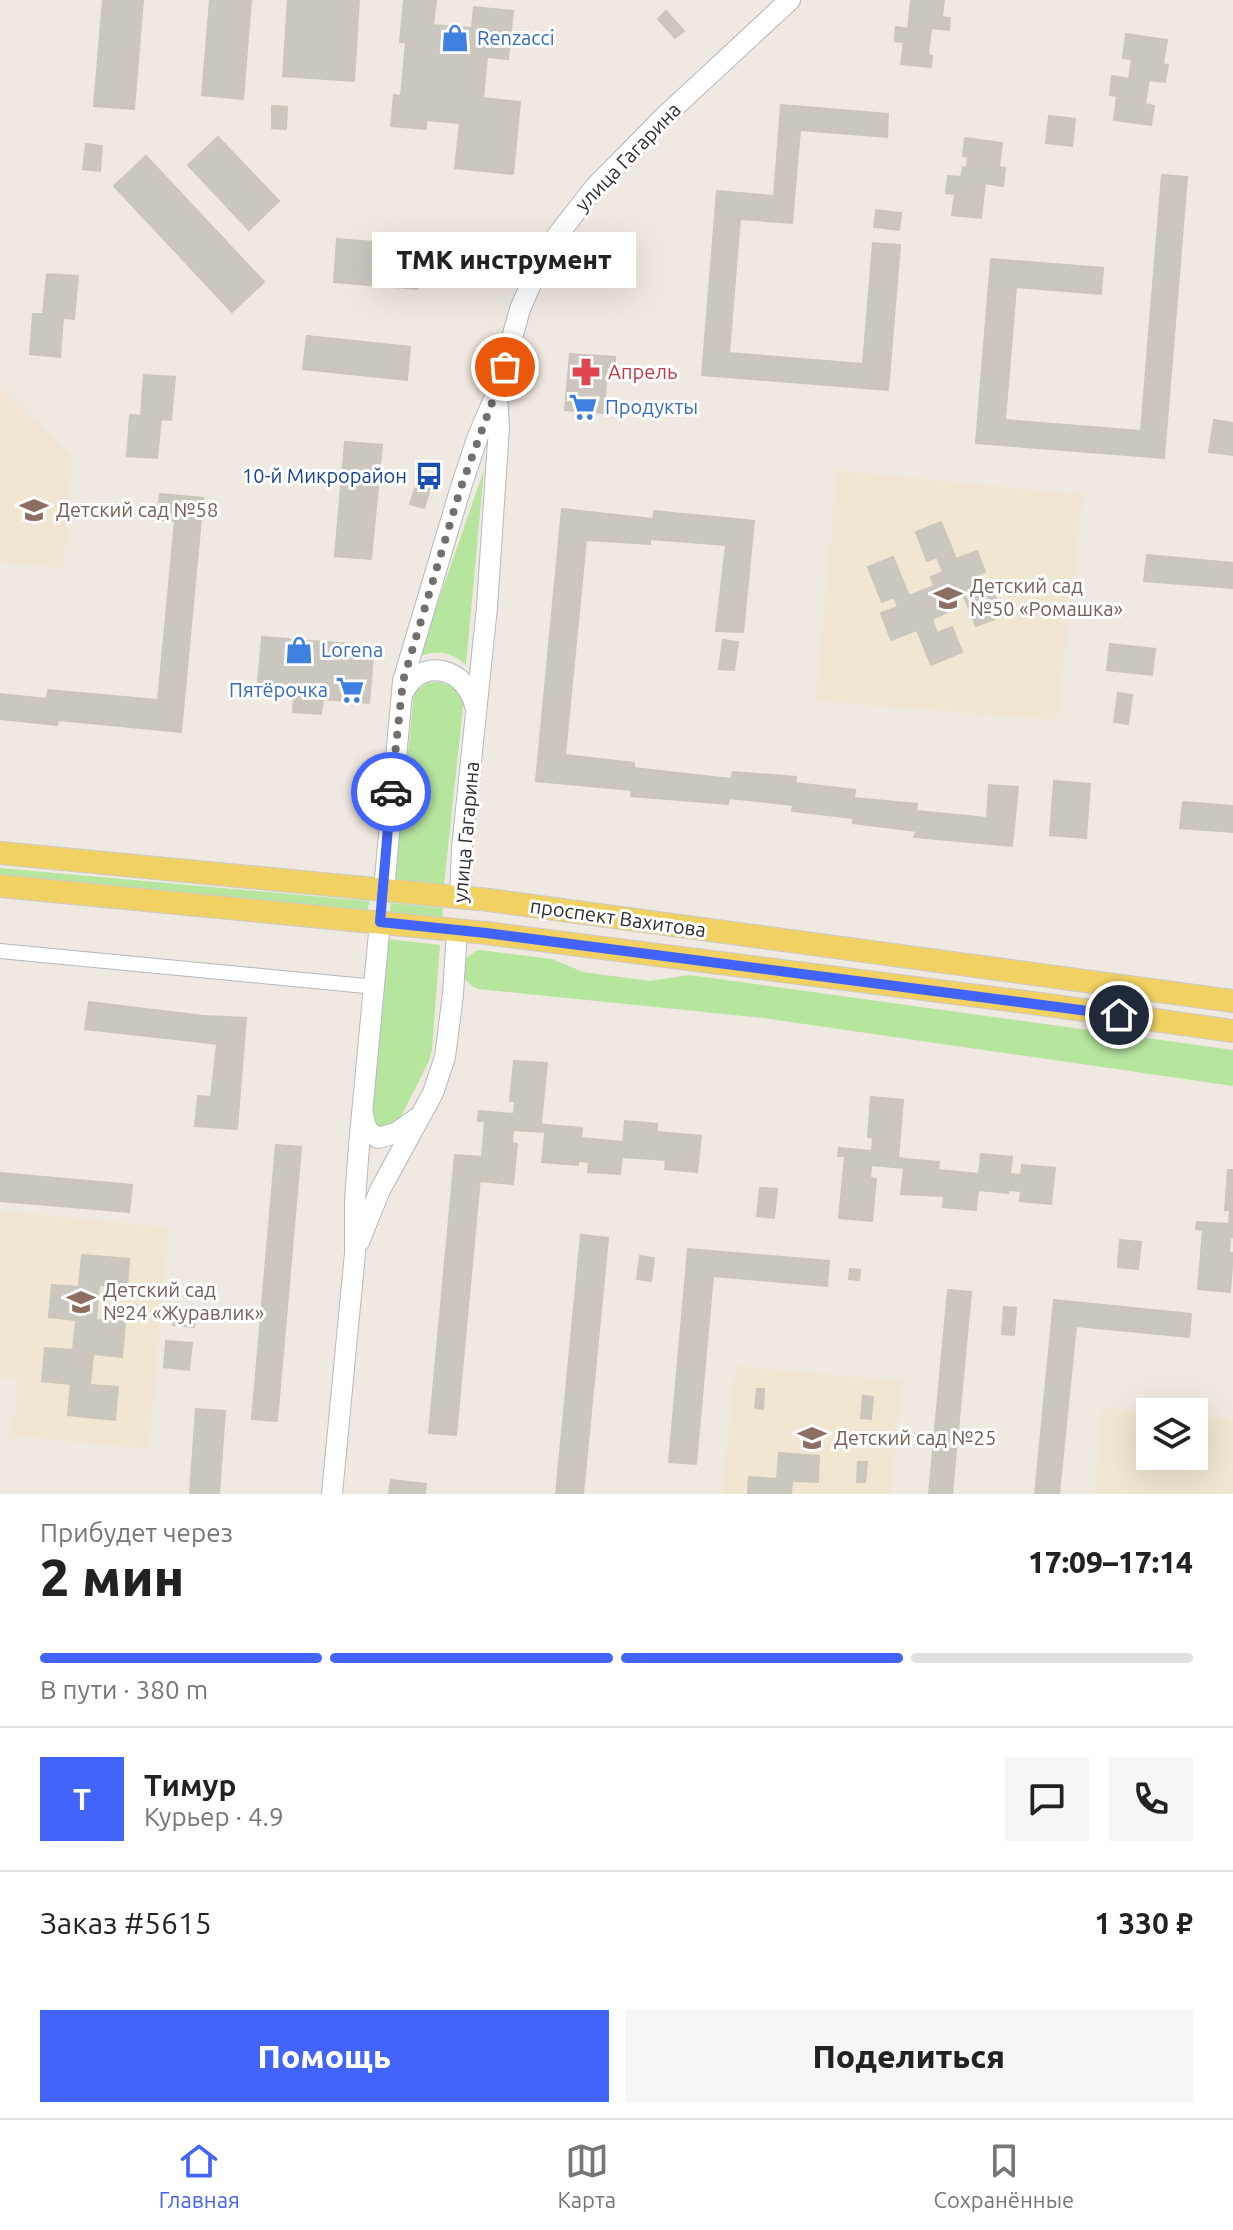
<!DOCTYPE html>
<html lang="ru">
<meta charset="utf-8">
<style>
:root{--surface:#fff;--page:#f6f6f6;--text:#222;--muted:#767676;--line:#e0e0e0;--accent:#4264fb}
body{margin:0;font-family:Ubuntu,sans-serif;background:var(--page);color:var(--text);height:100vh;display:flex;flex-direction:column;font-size:30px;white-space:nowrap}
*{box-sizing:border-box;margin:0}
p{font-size:26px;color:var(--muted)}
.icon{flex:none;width:44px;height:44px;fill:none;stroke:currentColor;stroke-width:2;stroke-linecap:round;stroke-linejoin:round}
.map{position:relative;height:1494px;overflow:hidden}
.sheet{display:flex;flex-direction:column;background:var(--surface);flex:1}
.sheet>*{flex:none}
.buttons{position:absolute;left:1136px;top:1398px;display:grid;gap:16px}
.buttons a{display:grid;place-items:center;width:72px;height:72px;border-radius:0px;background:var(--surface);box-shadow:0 8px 32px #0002;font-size:40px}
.pin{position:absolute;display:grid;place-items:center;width:68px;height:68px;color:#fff;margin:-34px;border:4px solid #fff;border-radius:50%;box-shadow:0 2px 8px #0007}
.courier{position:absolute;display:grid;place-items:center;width:80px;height:80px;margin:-40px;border:6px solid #4264fb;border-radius:50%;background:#fff;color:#222;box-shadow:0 2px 10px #0007}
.bubble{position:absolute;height:56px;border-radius:0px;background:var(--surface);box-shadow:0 8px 32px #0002;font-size:26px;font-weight:800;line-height:56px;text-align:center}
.overview em{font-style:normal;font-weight:800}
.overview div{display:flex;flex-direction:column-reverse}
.overview{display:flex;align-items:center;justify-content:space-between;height:136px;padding:0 40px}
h1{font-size:52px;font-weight:800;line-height:60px}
.bar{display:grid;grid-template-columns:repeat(4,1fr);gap:12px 8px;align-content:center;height:96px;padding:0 40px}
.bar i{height:10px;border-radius:6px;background:var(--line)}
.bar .on{background:var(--accent)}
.bar p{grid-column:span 4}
.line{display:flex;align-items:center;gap:20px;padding:0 40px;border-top:2px solid var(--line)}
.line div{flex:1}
.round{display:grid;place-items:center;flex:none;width:84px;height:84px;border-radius:0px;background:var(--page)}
.action{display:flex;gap:16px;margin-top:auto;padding:16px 40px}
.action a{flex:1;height:92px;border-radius:0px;background:var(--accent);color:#fff;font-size:32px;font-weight:800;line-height:92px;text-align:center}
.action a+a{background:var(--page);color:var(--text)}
.menu{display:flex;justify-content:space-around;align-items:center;height:112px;border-top:2px solid var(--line);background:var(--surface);font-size:22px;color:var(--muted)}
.menu a{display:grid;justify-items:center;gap:4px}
.menu .on{color:var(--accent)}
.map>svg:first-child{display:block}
.education{fill:#f0e6d1}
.green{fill:#b6e59e}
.building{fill:#cbc7bf;stroke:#cbc5ba;stroke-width:2}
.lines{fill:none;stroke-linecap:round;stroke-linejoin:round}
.street-casing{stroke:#b4b7c1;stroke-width:16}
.secondary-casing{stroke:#b4b7c1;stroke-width:22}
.primary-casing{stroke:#c9c9c9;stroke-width:24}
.street{stroke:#fff;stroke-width:14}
.secondary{stroke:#fff;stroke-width:20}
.primary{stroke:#f2d163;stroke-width:22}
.done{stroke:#726f6d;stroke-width:8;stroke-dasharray:0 14.4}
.route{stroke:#4264fb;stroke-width:10}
.labels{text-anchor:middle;stroke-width:6;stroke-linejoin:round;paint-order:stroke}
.shop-label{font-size:20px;fill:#366cbe;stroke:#fff;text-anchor:start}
.street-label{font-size:20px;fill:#2e2e2e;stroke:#fff}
.health-label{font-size:20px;fill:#be3a42;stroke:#fff;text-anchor:start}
.transit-label{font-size:20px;fill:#164399;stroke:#fff;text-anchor:end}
.education-label{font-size:20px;fill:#785e54;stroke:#fff;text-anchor:start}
</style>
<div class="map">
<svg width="1233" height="1494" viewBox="0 0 1233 1494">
<rect width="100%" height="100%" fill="#efe9e1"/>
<!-- education -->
<g class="education">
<polygon points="0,387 72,458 64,568 0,562"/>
<polygon points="837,470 1083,495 1057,720 816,701"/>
<polygon points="0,1211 169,1227 149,1449 12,1436 18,1379 0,1377"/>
<polygon points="736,1366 901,1381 891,1494 722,1494"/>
<polygon points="1103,1407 1156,1412 1150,1412 1150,1456 1194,1456 1194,1415 1233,1419 1233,1494 1095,1494"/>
</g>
<!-- green -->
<g class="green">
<path d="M 484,470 L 466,665 C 451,652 437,649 419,657 Z"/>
<polygon points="439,682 455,687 464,698 444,885 395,880 414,693 427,683"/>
<polygon points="0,868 369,901 368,910 0,877"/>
<polygon points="391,903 443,908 442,919 390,913"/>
<polygon points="388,939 440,945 432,1049 429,1061 394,1130 382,1132 371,1119"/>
<path d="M 479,950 L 552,959 L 583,972 L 650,981 L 689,975 L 1233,1050 L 1233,1086 L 763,1018 L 478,989 C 457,980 457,958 479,950 Z"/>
</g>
<!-- building -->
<g class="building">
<polygon points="103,0 143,0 134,109 94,106"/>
<polygon points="210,0 251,0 243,99 202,95"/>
<polygon points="288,0 359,0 354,81 283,76"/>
<polygon points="404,0 436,0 433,25 472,28 474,7 513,11 508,59 487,57 483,98 520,102 513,174 455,168 460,123 426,120 426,129 391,126 394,95 401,96 406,42 400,42"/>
<polygon points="911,0 944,0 942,17 950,18 949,30 931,28 928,55 932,56 931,67 901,64 904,42 895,41 896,27 908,29"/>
<polygon points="666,11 684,31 675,38 658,19"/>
<polygon points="1126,34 1167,40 1163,64 1168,65 1165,82 1149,80 1145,104 1154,106 1151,125 1114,120 1117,96 1110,95 1112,76 1129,79 1132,59 1123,58"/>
<polygon points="781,105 888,114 887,137 800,130 792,223 740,219 729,353 863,364 873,243 900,245 888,390 702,375 717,191 774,196"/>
<polygon points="272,106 287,107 286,129 272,128"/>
<polygon points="1049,116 1075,119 1072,146 1046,143"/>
<polygon points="218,137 279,201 249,230 188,165"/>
<polygon points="965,138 1002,143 999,167 1005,168 1003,186 985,183 981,218 952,215 955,194 946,193 948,176 961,177 963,167 967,168 968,157 963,156"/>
<polygon points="86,144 102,146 100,171 83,169"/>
<polygon points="146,156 264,282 232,312 114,186"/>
<polygon points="1162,175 1187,177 1164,458 976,443 991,259 1103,268 1101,294 1016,287 1005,420 1141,431"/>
<polygon points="876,210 901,213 899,230 874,227"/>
<polygon points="337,239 421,246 417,289 334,282"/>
<polygon points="47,274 78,276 74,319 63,318 60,357 30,354 33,314 43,314"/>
<polygon points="307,336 410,347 407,380 303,369"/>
<polygon points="570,354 615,357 615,367 607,367 604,413 565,410"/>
<polygon points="144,375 175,377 171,420 161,419 157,458 127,456 130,415 141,416"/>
<polygon points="1214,420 1233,423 1233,455 1209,452"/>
<polygon points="345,442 382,445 371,559 335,556"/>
<polygon points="419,477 432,482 424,508 410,504"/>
<polygon points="160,494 203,498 181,732 58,720 57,725 0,719 0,694 47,699 48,690 158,700 175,521 157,520"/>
<polygon points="562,509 653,519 654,511 754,521 743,632 716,631 726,545 650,539 650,544 586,540 565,755 634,763 634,768 731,779 733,772 796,777 795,783 855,790 854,798 917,804 916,811 987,818 989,785 1018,787 1012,846 914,837 917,831 853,823 853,818 792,811 793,805 729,798 728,804 631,796 632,790 536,781"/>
<polygon points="941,522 956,559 977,551 985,572 971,577 978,597 993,591 1003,616 976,626 960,587 939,595 946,613 932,619 937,633 952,627 962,652 931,665 917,630 891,640 881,613 898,607 894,597 882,602 868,567 893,557 909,596 934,586 931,577 943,572 937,557 927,561 916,532"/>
<polygon points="1147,555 1233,563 1233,588 1144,581"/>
<polygon points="262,637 374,646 369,703 323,699 321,714 293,712 294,697 257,694"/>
<polygon points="723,640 738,642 734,670 719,669"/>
<polygon points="1110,644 1155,649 1152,675 1107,670"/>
<polygon points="1118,693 1132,695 1128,724 1114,722"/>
<polygon points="1054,781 1090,784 1086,838 1050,835"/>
<polygon points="1183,802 1233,806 1233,832 1180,828"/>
<polygon points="89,1002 204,1016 201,1042 85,1029"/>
<polygon points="204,1016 246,1018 237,1129 195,1126 198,1096 211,1097 217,1044 201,1042"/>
<polygon points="514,1061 547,1063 541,1124 546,1125 545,1132 513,1130 515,1101 510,1101"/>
<polygon points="871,1097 903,1100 898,1158 905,1159 904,1168 871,1165 870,1178 876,1179 872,1221 839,1218 845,1156 838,1156 839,1148 872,1151 873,1138 868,1137"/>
<polygon points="479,1111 514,1114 512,1143 517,1144 513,1184 480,1181 485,1121 478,1121"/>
<polygon points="625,1121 657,1124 657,1132 701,1136 697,1172 665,1169 666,1160 622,1157 620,1174 588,1172 589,1162 578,1161 578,1165 542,1162 546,1125 582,1128 581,1138 623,1142"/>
<polygon points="276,1145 301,1147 277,1421 252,1419"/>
<polygon points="981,1154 1012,1157 1010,1174 1021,1175 1022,1165 1055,1168 1051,1204 1020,1201 1021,1191 1008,1190 1008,1193 978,1190 976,1210 943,1207 944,1196 901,1194 905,1159 939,1162 938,1170 979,1174"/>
<polygon points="455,1155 482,1157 456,1435 429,1433"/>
<polygon points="1228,1170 1233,1170 1233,1237 1230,1238 1229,1252 1233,1253 1230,1292 1198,1289 1203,1230 1196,1229 1197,1222 1229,1224 1230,1210 1225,1210"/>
<polygon points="0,1173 132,1185 129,1212 0,1201"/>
<polygon points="760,1188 777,1189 774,1218 757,1216"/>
<polygon points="581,1235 608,1238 583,1494 556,1494"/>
<polygon points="1120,1240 1141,1242 1138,1269 1118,1267"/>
<polygon points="688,1249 829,1261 827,1286 713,1276 696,1464 669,1462"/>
<polygon points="82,1255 129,1259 127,1288 99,1285 96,1320 125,1322 122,1357 93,1354 90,1385 118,1387 115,1420 68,1415 71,1384 42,1381 45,1348 73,1350 76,1320 49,1317 52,1285 79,1287"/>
<polygon points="640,1256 654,1258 651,1281 637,1279"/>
<polygon points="850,1269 860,1270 859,1280 849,1279"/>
<polygon points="948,1290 971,1292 952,1494 929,1494"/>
<polygon points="1054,1300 1191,1314 1189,1337 1076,1326 1059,1494 1035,1494"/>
<polygon points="1004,1307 1016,1308 1014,1335 1002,1334"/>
<polygon points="174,1314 195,1316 194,1327 173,1325"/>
<polygon points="166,1341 192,1343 189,1370 164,1367"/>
<polygon points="757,1389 764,1389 763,1409 755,1408"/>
<polygon points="863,1396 873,1397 871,1419 861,1418"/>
<polygon points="196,1409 225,1411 219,1494 190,1494"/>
<polygon points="779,1453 819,1456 818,1482 792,1481 791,1494 748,1494 749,1477 777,1479"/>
<polygon points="858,1462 867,1462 865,1482 857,1482"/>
<polygon points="391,1480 426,1484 425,1494 389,1494"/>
</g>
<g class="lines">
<defs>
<polyline id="street" points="0,951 376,987"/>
<g id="secondary">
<path d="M 403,693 C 421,655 467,668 475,706"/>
<polyline points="384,890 403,681 461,487 478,436 497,392 520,309 546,250 595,187 666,115 790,0"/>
<polyline points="460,898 462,848 487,607 499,427 497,396"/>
<polyline points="363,1115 367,1130 378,1138 396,1133 416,1119"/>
<polyline points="359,1242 380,1190 433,1093 445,1057 453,994 457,931"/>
<polyline points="332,1494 355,1253 355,1200 359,1146 380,922"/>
</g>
<g id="primary">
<polyline points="0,853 489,900 1233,1001"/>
<polyline points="0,886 486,933 1033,1003 1233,1031"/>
</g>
</defs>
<!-- street casing -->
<use href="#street" class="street-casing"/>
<!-- secondary casing -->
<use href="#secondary" class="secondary-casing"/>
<!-- primary casing -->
<use href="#primary" class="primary-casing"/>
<!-- street -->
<use href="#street" class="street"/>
<!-- secondary -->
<use href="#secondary" class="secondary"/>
<!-- primary -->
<use href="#primary" class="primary"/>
</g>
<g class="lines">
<!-- done -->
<polyline class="done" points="391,792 403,681 461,487 505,367"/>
<!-- route -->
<polyline class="route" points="391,792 380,922 486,933 1119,1015"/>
</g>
<!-- icons -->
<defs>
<symbol id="shop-bare" viewBox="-9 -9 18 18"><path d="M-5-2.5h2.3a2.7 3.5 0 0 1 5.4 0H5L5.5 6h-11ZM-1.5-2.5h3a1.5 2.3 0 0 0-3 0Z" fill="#3f7fe0" stroke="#fff" stroke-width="2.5" paint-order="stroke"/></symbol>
<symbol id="pharmacy-bare" viewBox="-9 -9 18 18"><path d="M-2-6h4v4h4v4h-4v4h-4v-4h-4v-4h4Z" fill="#e0444e" stroke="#fff" stroke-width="2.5" paint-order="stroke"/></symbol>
<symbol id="supermarket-bare" viewBox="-9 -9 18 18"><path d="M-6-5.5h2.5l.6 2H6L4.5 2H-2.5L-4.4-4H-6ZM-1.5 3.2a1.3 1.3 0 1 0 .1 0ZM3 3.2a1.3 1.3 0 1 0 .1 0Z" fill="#3f7fe0" stroke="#fff" stroke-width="2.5" paint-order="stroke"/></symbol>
<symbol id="bus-bare" viewBox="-9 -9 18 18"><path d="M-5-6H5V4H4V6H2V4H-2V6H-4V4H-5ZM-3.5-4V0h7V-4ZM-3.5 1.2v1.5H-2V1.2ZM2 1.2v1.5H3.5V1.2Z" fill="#1a4fb4" stroke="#fff" stroke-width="2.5" paint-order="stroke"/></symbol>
<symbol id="school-bare" viewBox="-9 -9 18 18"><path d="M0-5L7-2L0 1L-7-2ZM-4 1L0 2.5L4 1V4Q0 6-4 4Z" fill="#8d6e63" stroke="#fff" stroke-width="2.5" paint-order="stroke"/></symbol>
</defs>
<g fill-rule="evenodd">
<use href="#shop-bare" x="435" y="18" width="40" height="40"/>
<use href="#pharmacy-bare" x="566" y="352" width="40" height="40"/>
<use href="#supermarket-bare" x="563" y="387" width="40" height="40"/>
<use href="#bus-bare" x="409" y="456" width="40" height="40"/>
<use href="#school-bare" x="14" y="490" width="40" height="40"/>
<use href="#school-bare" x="928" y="578" width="40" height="40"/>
<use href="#shop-bare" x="279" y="630" width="40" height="40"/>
<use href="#supermarket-bare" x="330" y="670" width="40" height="40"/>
<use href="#school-bare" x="61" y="1282" width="40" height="40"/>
<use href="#school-bare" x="792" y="1418" width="40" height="40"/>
</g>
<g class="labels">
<!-- shop labels -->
<g class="shop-label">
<text x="477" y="45">Renzacci</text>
<text x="605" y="414">Продукты</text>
<text x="321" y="657">Lorena</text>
<text x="328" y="697" text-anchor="end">Пятёрочка</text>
</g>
<!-- street labels -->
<g class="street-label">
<text transform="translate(628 157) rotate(-46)" y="7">улица Гагарина</text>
<text transform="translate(466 832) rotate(-85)" y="7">улица Гагарина</text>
<text transform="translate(618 918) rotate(8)" y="7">проспект Вахитова</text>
</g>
<!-- health labels -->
<g class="health-label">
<text x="608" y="379">Апрель</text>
</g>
<!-- transit labels -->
<g class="transit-label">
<text x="407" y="483">10-й Микрорайон</text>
</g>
<!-- education labels -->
<g class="education-label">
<text x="56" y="517">Детский сад №58</text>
<text x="970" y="593">Детский сад<tspan x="970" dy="23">№50 «Ромашка»</tspan></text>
<text x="103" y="1297">Детский сад<tspan x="103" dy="23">№24 «Журавлик»</tspan></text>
<text x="834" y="1445">Детский сад №25</text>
</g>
</g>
</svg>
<div class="buttons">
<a><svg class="icon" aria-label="layers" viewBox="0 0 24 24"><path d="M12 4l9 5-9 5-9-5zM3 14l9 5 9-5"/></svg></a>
</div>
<div class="pin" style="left:505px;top:367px;background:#ea580c"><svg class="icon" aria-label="bag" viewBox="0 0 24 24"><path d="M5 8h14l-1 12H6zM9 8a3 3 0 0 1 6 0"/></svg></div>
<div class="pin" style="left:1119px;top:1015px;background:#1f2937"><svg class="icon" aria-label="home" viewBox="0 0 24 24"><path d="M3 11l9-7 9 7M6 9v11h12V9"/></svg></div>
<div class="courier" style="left:391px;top:792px"><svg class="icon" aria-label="car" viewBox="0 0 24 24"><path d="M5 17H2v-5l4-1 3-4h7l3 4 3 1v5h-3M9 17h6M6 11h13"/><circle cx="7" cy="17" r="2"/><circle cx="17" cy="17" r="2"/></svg></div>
<div class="bubble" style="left:372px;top:232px;width:264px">ТМК инструмент</div>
</div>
<section class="sheet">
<div class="overview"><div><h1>2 мин</h1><p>Прибудет через</p></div><em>17:09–17:14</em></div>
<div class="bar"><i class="on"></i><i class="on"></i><i class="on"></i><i></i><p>В пути · 380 m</p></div>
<div class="line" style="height:144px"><b class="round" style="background:var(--accent);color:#fff">Т</b><div><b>Тимур</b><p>Курьер · 4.9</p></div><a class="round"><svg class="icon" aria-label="chat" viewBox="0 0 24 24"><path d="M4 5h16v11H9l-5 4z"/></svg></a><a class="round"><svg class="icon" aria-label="phone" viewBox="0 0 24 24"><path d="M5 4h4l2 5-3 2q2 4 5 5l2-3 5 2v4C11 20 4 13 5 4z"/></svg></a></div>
<div class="line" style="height:104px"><div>Заказ #5615</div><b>1 330 ₽</b></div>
<div class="action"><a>Помощь</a><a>Поделиться</a></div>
</section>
<nav class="menu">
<a class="on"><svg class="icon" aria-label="home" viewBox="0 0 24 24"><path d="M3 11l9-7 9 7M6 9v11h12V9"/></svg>Главная</a>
<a><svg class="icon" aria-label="map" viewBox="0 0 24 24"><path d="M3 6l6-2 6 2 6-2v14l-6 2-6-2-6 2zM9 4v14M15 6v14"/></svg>Карта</a>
<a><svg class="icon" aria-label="saved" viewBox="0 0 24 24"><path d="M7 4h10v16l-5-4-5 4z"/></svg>Сохранённые</a>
</nav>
